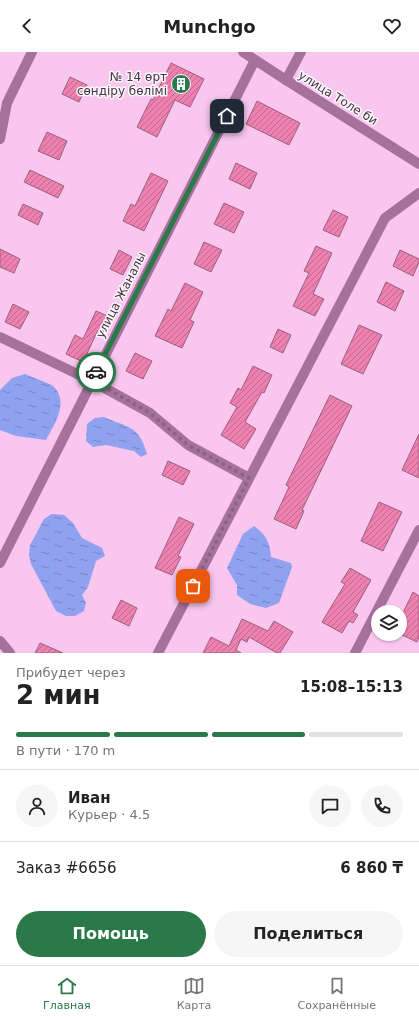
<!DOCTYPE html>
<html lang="ru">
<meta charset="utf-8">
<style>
:root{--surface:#fff;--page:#f6f6f6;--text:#222;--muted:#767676;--line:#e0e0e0;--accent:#2b7949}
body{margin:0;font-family:"DejaVu Sans",sans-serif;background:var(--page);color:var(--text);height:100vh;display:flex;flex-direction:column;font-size:15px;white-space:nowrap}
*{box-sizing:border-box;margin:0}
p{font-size:13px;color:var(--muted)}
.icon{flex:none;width:22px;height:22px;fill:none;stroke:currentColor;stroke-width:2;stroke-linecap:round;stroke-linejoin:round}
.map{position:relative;height:601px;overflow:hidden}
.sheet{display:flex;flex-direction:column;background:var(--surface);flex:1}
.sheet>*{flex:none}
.tools{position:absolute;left:371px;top:553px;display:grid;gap:8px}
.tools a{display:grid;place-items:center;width:36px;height:36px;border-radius:50%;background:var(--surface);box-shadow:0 1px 3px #0004;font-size:20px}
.pin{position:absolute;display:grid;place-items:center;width:34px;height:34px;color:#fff;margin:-17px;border-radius:8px;box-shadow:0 2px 6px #0006}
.courier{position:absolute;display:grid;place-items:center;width:40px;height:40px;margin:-20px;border:3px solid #2b7949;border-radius:50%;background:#fff;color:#222;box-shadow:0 1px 5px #0007}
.overview em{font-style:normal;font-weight:800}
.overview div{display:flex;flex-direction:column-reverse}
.overview{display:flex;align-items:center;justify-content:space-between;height:68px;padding:0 16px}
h1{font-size:26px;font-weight:800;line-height:30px}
.bar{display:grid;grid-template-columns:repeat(4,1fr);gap:6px 4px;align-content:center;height:48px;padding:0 16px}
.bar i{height:5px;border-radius:3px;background:var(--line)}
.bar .selected{background:var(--accent)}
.bar p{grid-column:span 4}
.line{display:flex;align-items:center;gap:10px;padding:0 16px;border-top:1px solid var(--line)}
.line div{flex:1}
.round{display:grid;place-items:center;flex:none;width:42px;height:42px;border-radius:21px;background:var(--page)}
.button{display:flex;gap:8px;margin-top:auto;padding:8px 16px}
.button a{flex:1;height:46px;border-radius:24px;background:var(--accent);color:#fff;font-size:16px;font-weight:800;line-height:46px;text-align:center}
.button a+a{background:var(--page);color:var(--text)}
header{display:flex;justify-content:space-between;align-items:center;height:52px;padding:0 16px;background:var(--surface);font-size:18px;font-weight:800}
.tabs{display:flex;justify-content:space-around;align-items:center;height:56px;border-top:1px solid var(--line);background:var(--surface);font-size:11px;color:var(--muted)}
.tabs a{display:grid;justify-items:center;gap:2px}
.tabs .selected{color:var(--accent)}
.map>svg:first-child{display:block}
.water{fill:url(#water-ripples)}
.building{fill:url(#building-hatch);stroke:#996279}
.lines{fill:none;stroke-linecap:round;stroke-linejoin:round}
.minor{stroke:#a7719e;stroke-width:10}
.done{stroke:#85667f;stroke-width:4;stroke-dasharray:0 7.2}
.route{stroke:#2b7949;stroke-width:5}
.labels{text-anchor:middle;stroke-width:3;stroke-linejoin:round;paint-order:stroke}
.poi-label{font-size:12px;fill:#463243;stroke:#fdf8fc;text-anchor:end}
.street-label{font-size:12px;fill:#463243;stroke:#fdf8fc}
</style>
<header><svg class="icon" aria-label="back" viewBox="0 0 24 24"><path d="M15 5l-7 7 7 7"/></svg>Munchgo<svg class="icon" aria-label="heart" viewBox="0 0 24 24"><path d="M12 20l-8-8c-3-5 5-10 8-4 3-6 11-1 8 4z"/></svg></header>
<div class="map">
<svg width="419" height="601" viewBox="0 0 419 601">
<defs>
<pattern id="water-ripples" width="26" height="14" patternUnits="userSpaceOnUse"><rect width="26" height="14" fill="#8fa1ef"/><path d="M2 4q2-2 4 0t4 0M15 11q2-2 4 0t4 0" fill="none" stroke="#7784c3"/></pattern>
<pattern id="building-hatch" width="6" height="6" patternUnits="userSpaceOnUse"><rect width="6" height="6" fill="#ed80b0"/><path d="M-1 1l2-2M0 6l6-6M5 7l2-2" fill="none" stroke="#c26991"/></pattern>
</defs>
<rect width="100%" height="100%" fill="#f9c6ef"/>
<!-- water -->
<g class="water">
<path d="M 25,322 C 31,325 49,331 53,334 C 70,350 54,373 46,388 L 16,384 L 0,378 L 0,338 L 12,326 Z"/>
<path d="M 104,365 C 128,376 139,373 147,402 L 141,405 L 134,399 L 106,393 L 93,395 L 86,389 L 87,372 L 95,366 Z"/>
<polygon points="52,462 64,463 73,471 82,486 102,496 105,504 96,509 88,535 82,543 86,551 84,559 75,564 66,564 56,559 31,512 29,503 30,493 44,467"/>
<path d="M 254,474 C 266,483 270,490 271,505 L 291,511 L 292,515 L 279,551 L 266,556 L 250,552 L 237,543 L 237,533 L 227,516 L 243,482 Z"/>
</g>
<!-- building -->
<g class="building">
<polygon points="171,11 204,27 190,55 175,48 157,85 137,75 151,47 153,48"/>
<polygon points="70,25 87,33 79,50 62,42"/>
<polygon points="257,49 300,71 289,93 246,72"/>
<polygon points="47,80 67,89 59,108 38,99"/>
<polygon points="236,111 257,121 250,137 229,127"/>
<polygon points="30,118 64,134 58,146 24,130"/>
<polygon points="151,121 168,129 144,179 123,169 131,152 135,154"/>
<polygon points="224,151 244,160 234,181 214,172"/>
<polygon points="23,152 43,161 38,173 18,163"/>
<polygon points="333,158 348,165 339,185 323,178"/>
<polygon points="204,190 222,198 211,220 194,212"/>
<polygon points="316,194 332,201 313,242 324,247 315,264 293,254 309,221 304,219"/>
<polygon points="0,197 20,207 14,221 0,215"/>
<polygon points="119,198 132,205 123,223 110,217"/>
<polygon points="400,198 419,207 419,210 413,224 393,214"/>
<polygon points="386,230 404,239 395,259 377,250"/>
<polygon points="185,231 203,240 190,268 194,270 182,296 155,284 168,257 171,259"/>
<polygon points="13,252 29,260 20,277 5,270"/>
<polygon points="96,259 110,265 103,281 98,278 83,310 66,302 75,283 83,287"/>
<polygon points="359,273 382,283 363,322 341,312"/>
<polygon points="278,277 291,283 283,301 270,295"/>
<polygon points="135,301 152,309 143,327 126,319"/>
<polygon points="253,314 272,323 264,341 262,340 245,370 256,377 244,397 221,383 237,355 230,351 238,336 241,338"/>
<polygon points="330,343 352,354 302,458 304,459 296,477 274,467 289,435 286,433"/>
<polygon points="419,382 419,426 402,418"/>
<polygon points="168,409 190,419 183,433 162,423"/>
<polygon points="379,450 402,460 383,499 361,489"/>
<polygon points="179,465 194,472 178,504 181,505 172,523 155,516"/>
<polygon points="350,516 371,528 353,560 358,563 353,571 349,569 342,581 322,570 345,532 341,530"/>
<polygon points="413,540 419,544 419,585 417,590 400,582 400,567"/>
<polygon points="121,548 137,556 129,574 112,566"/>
<polygon points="242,567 268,579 274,569 293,580 280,601 277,601 249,585 247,590 241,587 236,598 241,601 203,601 211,585 229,594"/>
<polygon points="40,591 63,601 35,601"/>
</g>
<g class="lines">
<!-- minor -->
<g class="minor">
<polyline points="243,0 286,28 419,112"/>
<polyline points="286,28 301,0"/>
<polyline points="0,87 7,51 32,0"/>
<polyline points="0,285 92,329 150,361 188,393 249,426"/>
<polyline points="0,511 255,8"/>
<polyline points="0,589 10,601"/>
<polyline points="158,601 385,166 419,141"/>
<polyline points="355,601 419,478"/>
</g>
</g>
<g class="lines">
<!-- done -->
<polyline class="done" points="96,320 92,328 150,361 188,393 249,426 193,534"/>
<!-- route -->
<polyline class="route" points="96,320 227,64"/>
</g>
<!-- icons -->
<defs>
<symbol id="building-disc" viewBox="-11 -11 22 22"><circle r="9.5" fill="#2b7949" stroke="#fdf8fc"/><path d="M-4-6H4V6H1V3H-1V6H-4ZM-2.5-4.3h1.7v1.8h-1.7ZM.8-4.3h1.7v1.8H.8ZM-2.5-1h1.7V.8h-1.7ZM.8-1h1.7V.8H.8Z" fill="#fff"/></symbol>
</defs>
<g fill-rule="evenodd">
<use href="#building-disc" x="170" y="21" width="22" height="22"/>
</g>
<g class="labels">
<!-- poi labels -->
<g class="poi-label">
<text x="167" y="29">№ 14 өрт<tspan x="167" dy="14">сөндіру бөлімі</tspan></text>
</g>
<!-- street labels -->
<g class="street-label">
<text transform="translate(338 46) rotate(32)" y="4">улица Толе би</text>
<text transform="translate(121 243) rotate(-63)" y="4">улица Жаналы</text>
</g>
</g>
</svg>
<div class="tools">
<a><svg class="icon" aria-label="layers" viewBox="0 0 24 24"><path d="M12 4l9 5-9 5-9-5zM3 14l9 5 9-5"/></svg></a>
</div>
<div class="pin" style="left:193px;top:534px;background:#ea580c"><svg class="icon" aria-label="bag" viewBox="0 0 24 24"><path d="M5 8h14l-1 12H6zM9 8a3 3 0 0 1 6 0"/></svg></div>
<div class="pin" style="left:227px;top:64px;background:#1f2937"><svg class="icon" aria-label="home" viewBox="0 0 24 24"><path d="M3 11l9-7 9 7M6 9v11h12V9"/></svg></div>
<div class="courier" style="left:96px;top:320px"><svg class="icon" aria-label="car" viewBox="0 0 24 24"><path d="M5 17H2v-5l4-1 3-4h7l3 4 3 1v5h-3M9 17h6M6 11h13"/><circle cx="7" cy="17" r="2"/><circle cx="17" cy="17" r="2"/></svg></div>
</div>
<section class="sheet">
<div class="overview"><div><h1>2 мин</h1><p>Прибудет через</p></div><em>15:08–15:13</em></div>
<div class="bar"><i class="selected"></i><i class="selected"></i><i class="selected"></i><i></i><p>В пути · 170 m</p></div>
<div class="line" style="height:72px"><a class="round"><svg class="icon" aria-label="person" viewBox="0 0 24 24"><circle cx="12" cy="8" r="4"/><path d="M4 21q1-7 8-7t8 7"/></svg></a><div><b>Иван</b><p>Курьер · 4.5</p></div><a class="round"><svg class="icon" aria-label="chat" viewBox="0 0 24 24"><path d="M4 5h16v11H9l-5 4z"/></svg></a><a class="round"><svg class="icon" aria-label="phone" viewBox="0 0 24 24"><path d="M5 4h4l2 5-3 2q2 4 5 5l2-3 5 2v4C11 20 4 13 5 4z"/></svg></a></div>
<div class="line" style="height:52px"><div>Заказ #6656</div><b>6 860 ₸</b></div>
<div class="button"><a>Помощь</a><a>Поделиться</a></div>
</section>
<nav class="tabs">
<a class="selected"><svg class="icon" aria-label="home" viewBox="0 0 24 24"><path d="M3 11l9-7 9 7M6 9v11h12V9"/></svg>Главная</a>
<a><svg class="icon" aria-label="map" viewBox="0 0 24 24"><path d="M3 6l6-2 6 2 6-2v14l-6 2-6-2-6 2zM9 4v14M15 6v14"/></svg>Карта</a>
<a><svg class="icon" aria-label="saved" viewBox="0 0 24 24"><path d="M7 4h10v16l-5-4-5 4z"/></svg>Сохранённые</a>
</nav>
